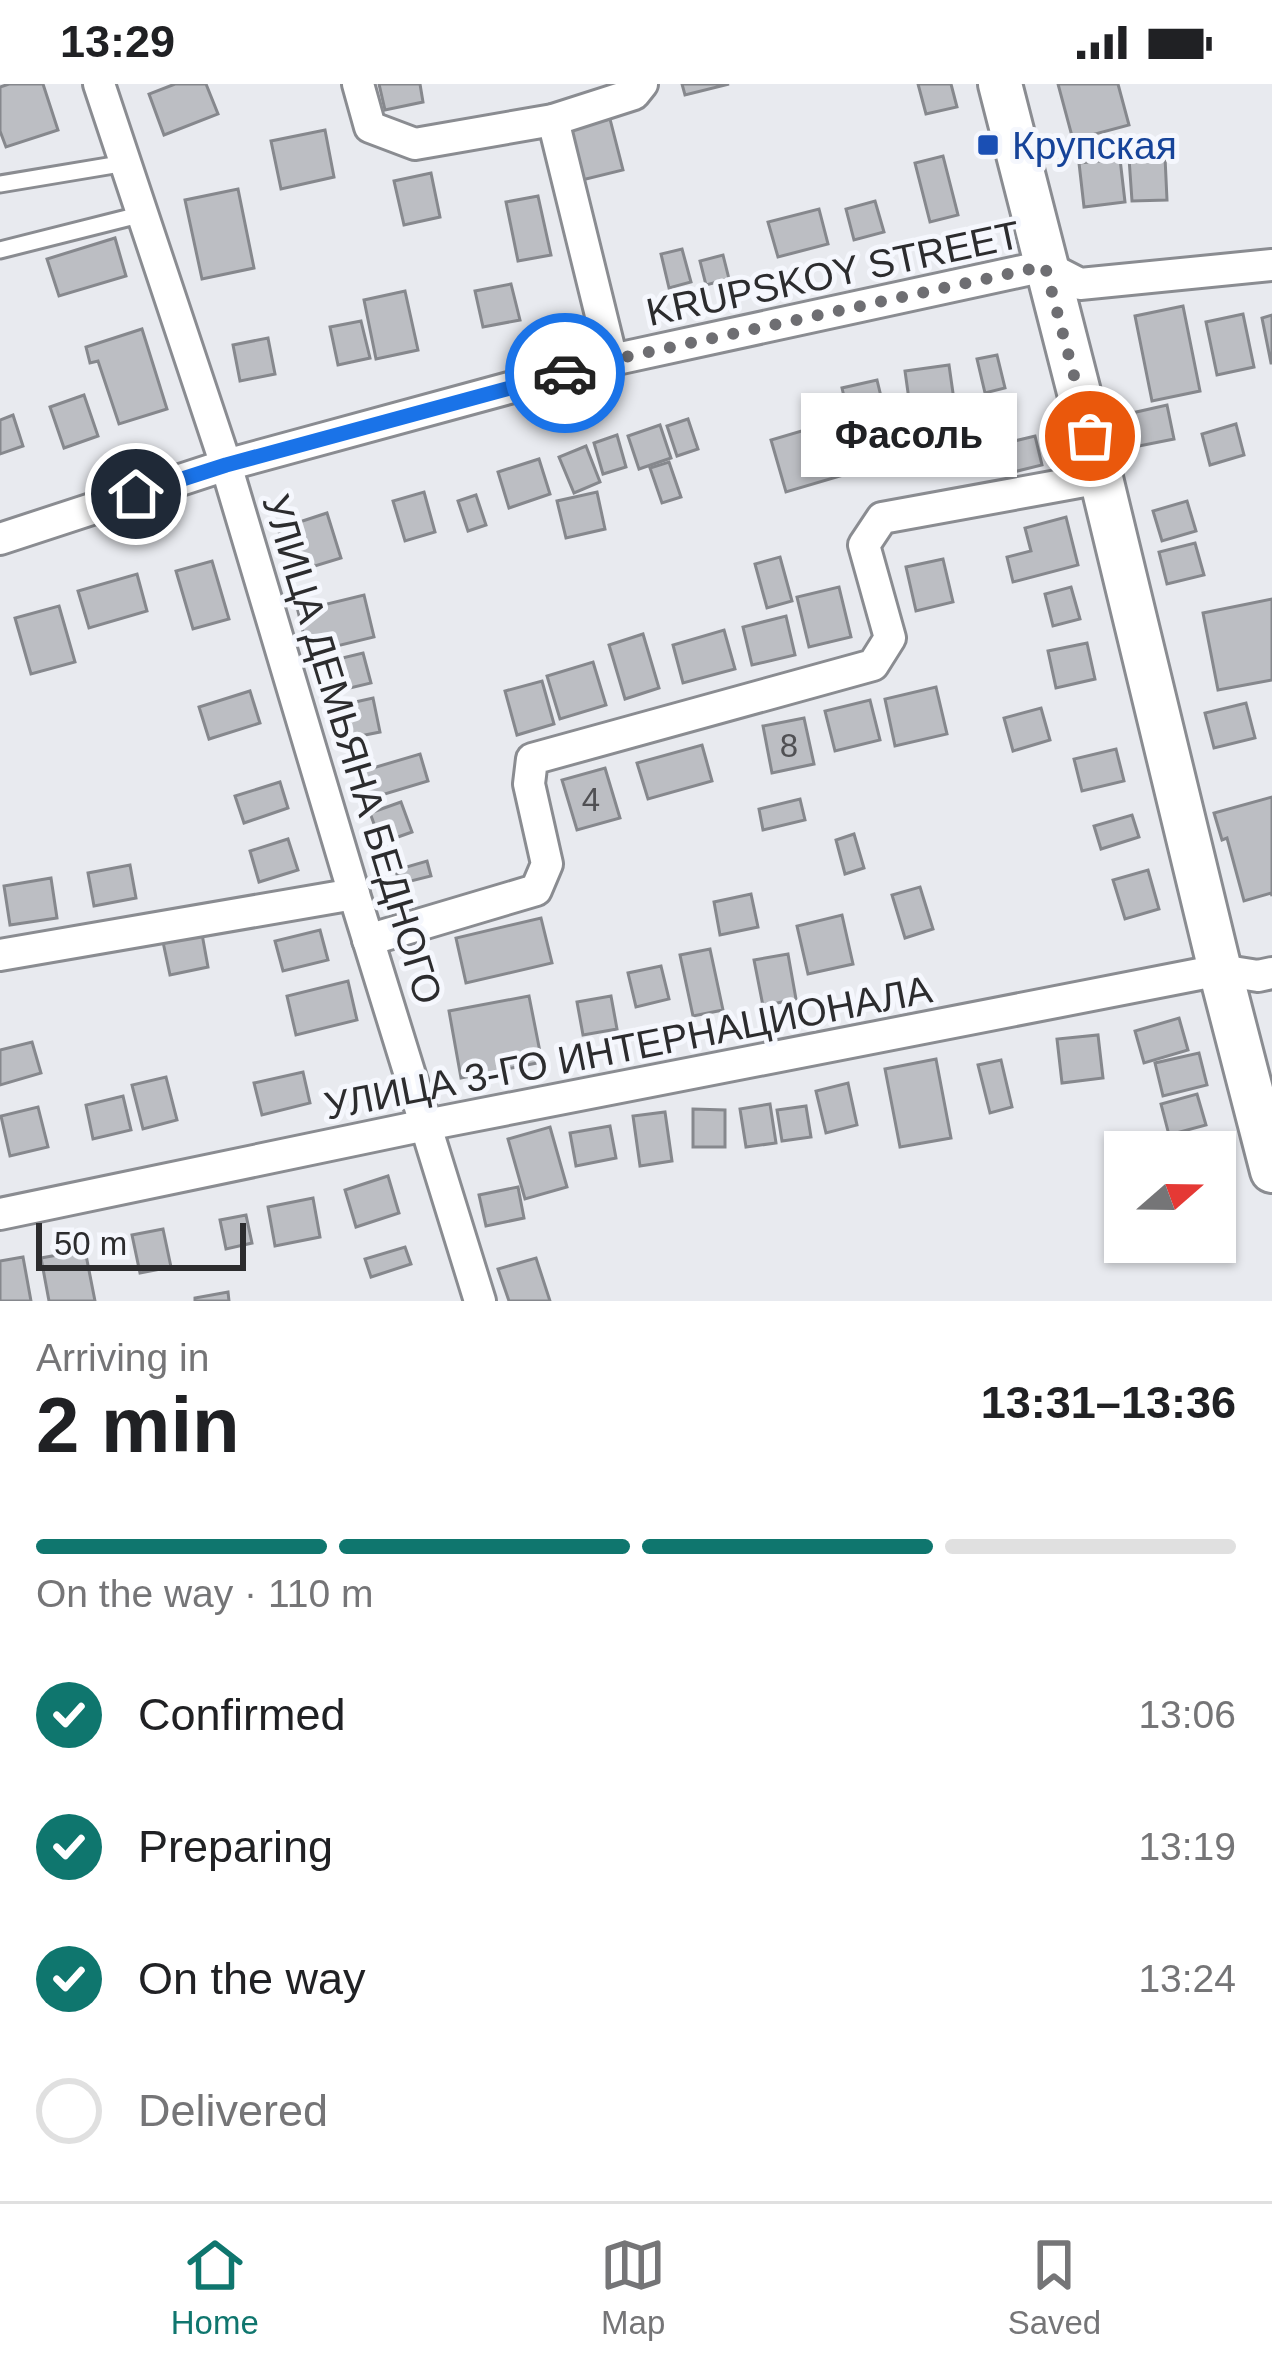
<!DOCTYPE html>
<meta charset="utf-8">
<style>
:root{--surface:#fff;--page:#f2f2f2;--text:#202124;--muted:#757577;--line:#e0e0e0;--accent:#0f766e}
body{margin:0;font-family:Helvetica,sans-serif;background:var(--page);color:var(--text);height:100vh;display:flex;flex-direction:column;font-size:45px;white-space:nowrap}
*{box-sizing:border-box;margin:0}
p{font-size:39px;color:var(--muted)}
.icon{flex:none;width:66px;height:66px;fill:none;stroke:currentColor;stroke-width:2;stroke-linecap:round;stroke-linejoin:round}
.map{position:relative;height:1217px;overflow:hidden}
.side{display:flex;flex-direction:column;background:var(--surface);flex:1}
.side>*{flex:none}
.needle{width:78px;rotate:70deg}
.fabs{position:absolute;left:1104px;top:1047px;display:grid;gap:24px}
.fabs a{display:grid;place-items:center;width:132px;height:132px;border-radius:0px;background:var(--surface);box-shadow:0 3px 9px #0004;font-size:60px}
.scale{position:absolute;left:36px;bottom:30px;width:210px;box-sizing:border-box;padding-left:12px;border:6px solid #2c2c2e;border-top:0;font-size:33px;line-height:42px;white-space:nowrap;color:#2c2c2e;-webkit-text-stroke:9px #f5f7fd;paint-order:stroke}
.pin{position:absolute;display:grid;place-items:center;width:102px;height:102px;color:#fff;margin:-51px;border:6px solid #fff;border-radius:50%;box-shadow:0 3px 12px #0007}
.courier{position:absolute;display:grid;place-items:center;width:120px;height:120px;margin:-60px;border:9px solid #1a73e8;border-radius:50%;background:#fff;color:#222;box-shadow:0 3px 15px #0007}
.bubble{position:absolute;height:84px;border-radius:0px;background:var(--surface);box-shadow:0 3px 9px #0004;font-size:39px;font-weight:600;line-height:84px;text-align:center}
.head em{font-style:normal;font-weight:600}
.head div{display:flex;flex-direction:column-reverse}
.head{display:flex;align-items:center;justify-content:space-between;height:204px;padding:0 36px}
h1{font-size:78px;font-weight:600;line-height:90px}
.bar{display:grid;grid-template-columns:repeat(4,1fr);gap:18px 12px;align-content:center;height:144px;padding:0 36px}
.bar i{height:15px;border-radius:9px;background:var(--line)}
.bar .current{background:var(--accent)}
.bar p{grid-column:span 4}
ol{padding:0 36px;list-style:none}
li{display:flex;align-items:center;gap:36px;height:132px}
li p{margin-inline-start:auto}
li .icon{padding:12px;border-radius:50%;background:var(--accent);color:#fff;stroke-width:4}
li:last-child{color:var(--muted)}
li i{width:66px;height:66px;border:6px solid var(--line);border-radius:50%}
.status{display:flex;justify-content:space-between;align-items:center;height:84px;padding:0 60px;background:var(--surface);direction:ltr}
.status svg{height:33px;fill:currentColor}
.dock{display:flex;justify-content:space-around;align-items:center;height:168px;border-top:3px solid var(--line);background:var(--surface);font-size:33px;color:var(--muted)}
.dock a{display:grid;justify-items:center;gap:6px}
.dock .current{color:var(--accent)}
.map>svg:first-child{display:block}
.building{fill:#bcbec3;stroke:#86888d;stroke-width:3}
.lines{fill:none;stroke-linecap:round;stroke-linejoin:round}
.lane-casing{stroke:#8a8c91;stroke-width:21}
.street-casing{stroke:#8a8c91;stroke-width:36}
.secondary-casing{stroke:#8a8c91;stroke-width:48}
.lane{stroke:#fff;stroke-width:15}
.street{stroke:#fff;stroke-width:30}
.secondary{stroke:#fff;stroke-width:42}
.done{stroke:#6e6e72;stroke-width:12;stroke-dasharray:0 21.6}
.route{stroke:#1a73e8;stroke-width:15}
.transit-dot{fill:#1a4fb4;stroke:#f5f7fd;stroke-width:4.5}
.labels{text-anchor:middle;stroke-width:10;stroke-linejoin:round;paint-order:stroke}
.number-label{font-size:33px;fill:#505053}
.transit-label{font-size:39px;fill:#164399;stroke:#f5f7fd;text-anchor:start}
.street-label{font-size:39px;fill:#2c2c2e;stroke:#f5f7fd}
</style>
<div class="status"><b>13:29</b><svg viewBox="0 0 49 12"><path d="M0 12V9h3v3zM5 12V6h3v6zM10 12V3h3v9zM15 12V0h3v12zM26 1h20v11H26zM47 4h2v5h-2z"/></svg></div>
<div class="map">
<svg width="1272" height="1217" viewBox="0 0 1272 1217">
<rect width="100%" height="100%" fill="#e8eaef"/>
<!-- building -->
<g class="building">
<polygon points="9,0 43,0 58,46 6,63 0,47 0,3"/>
<polygon points="175,0 206,0 218,30 164,51 149,10"/>
<polygon points="379,0 420,0 423,18 385,26"/>
<polygon points="682,0 729,0 685,11"/>
<polygon points="918,0 951,0 957,23 926,30"/>
<polygon points="1058,0 1118,0 1129,41 1073,56"/>
<polygon points="610,35 623,86 582,96 568,45"/>
<polygon points="325,46 334,93 281,105 271,57"/>
<polygon points="943,72 958,131 930,138 915,79"/>
<polygon points="1165,73 1167,116 1132,117 1129,74"/>
<polygon points="1120,75 1125,118 1084,123 1079,79"/>
<polygon points="431,89 440,133 404,141 394,97"/>
<polygon points="238,105 254,184 202,195 185,116"/>
<polygon points="538,112 551,171 518,177 506,118"/>
<polygon points="875,117 884,148 854,156 846,125"/>
<polygon points="819,125 828,160 778,173 768,138"/>
<polygon points="115,154 126,192 59,212 47,175"/>
<polygon points="682,165 691,198 669,204 661,170"/>
<polygon points="723,171 729,195 706,201 700,177"/>
<polygon points="511,200 520,236 483,243 475,207"/>
<polygon points="405,207 418,266 376,275 364,216"/>
<polygon points="1183,222 1200,307 1152,317 1135,232"/>
<polygon points="1243,230 1254,283 1217,291 1206,238"/>
<polygon points="1272,231 1272,279 1271,279 1262,234"/>
<polygon points="361,237 370,274 338,281 330,243"/>
<polygon points="142,245 167,325 119,340 98,277 90,279 86,263"/>
<polygon points="268,254 275,290 240,297 233,261"/>
<polygon points="997,271 1005,304 985,309 977,275"/>
<polygon points="949,281 955,323 911,330 905,287"/>
<polygon points="877,296 885,329 850,338 842,304"/>
<polygon points="84,311 98,352 64,364 50,323"/>
<polygon points="1167,321 1174,355 1139,362 1132,329"/>
<polygon points="13,331 23,362 0,370 0,336"/>
<polygon points="688,335 698,365 677,372 667,342"/>
<polygon points="842,335 857,387 786,408 771,356"/>
<polygon points="1236,340 1244,371 1210,381 1202,350"/>
<polygon points="660,341 671,374 639,385 628,352"/>
<polygon points="617,351 626,383 603,390 594,359"/>
<polygon points="1035,352 1042,381 1001,391 994,362"/>
<polygon points="586,362 600,398 574,409 559,373"/>
<polygon points="539,375 550,410 509,424 498,388"/>
<polygon points="669,378 681,413 662,419 650,384"/>
<polygon points="424,408 435,448 405,457 393,417"/>
<polygon points="597,408 605,445 566,454 557,417"/>
<polygon points="476,411 486,441 468,447 458,417"/>
<polygon points="1187,417 1196,447 1162,457 1153,427"/>
<polygon points="327,429 341,474 292,489 278,445"/>
<polygon points="1066,433 1078,481 1013,498 1007,473 1031,467 1025,444"/>
<polygon points="1195,459 1204,491 1167,500 1159,468"/>
<polygon points="780,473 792,517 767,524 755,480"/>
<polygon points="943,475 953,518 916,527 906,483"/>
<polygon points="212,477 229,535 193,545 176,487"/>
<polygon points="137,490 147,527 89,544 78,507"/>
<polygon points="839,503 851,553 809,563 797,513"/>
<polygon points="1071,503 1080,535 1053,542 1045,510"/>
<polygon points="364,511 374,553 308,569 298,527"/>
<polygon points="1272,515 1272,596 1218,606 1203,529"/>
<polygon points="59,522 75,578 31,590 15,534"/>
<polygon points="786,532 795,571 752,581 743,543"/>
<polygon points="724,546 735,585 683,599 673,561"/>
<polygon points="643,550 659,604 625,615 609,561"/>
<polygon points="1087,559 1095,595 1056,604 1048,567"/>
<polygon points="363,569 371,599 325,610 317,580"/>
<polygon points="593,578 606,621 560,635 547,592"/>
<polygon points="542,597 554,640 517,651 505,607"/>
<polygon points="936,603 947,650 895,662 885,615"/>
<polygon points="250,607 260,639 209,655 199,623"/>
<polygon points="373,614 380,648 340,656 333,623"/>
<polygon points="870,616 880,656 835,667 825,627"/>
<polygon points="1246,619 1255,654 1214,664 1205,629"/>
<polygon points="1041,624 1050,656 1013,667 1004,634"/>
<polygon points="804,634 814,680 772,689 763,642"/>
<polygon points="702,661 712,697 648,715 637,679"/>
<polygon points="1116,665 1124,697 1082,707 1074,675"/>
<polygon points="420,670 428,697 365,716 356,689"/>
<polygon points="605,684 620,734 577,746 562,696"/>
<polygon points="280,698 288,724 244,739 235,712"/>
<polygon points="1272,713 1272,812 1271,809 1244,817 1227,754 1222,756 1214,729"/>
<polygon points="800,715 805,736 763,746 759,725"/>
<polygon points="401,718 412,748 381,759 370,729"/>
<polygon points="1132,731 1139,753 1101,765 1094,742"/>
<polygon points="854,750 864,784 845,790 836,756"/>
<polygon points="288,755 298,786 259,798 250,767"/>
<polygon points="427,777 431,792 399,800 396,786"/>
<polygon points="130,781 136,814 94,822 88,789"/>
<polygon points="1148,786 1159,825 1125,835 1113,796"/>
<polygon points="51,794 57,834 10,841 4,802"/>
<polygon points="920,803 933,845 905,854 892,811"/>
<polygon points="751,810 758,843 720,851 714,818"/>
<polygon points="842,831 853,880 808,890 797,842"/>
<polygon points="541,834 552,879 466,899 456,854"/>
<polygon points="320,846 328,876 283,887 275,857"/>
<polygon points="202,850 208,883 170,891 163,858"/>
<polygon points="710,865 723,926 693,932 680,871"/>
<polygon points="788,870 796,915 763,922 754,876"/>
<polygon points="661,882 669,915 636,923 628,889"/>
<polygon points="348,897 357,936 296,951 287,912"/>
<polygon points="529,912 542,978 461,994 449,927"/>
<polygon points="611,912 617,945 583,951 577,918"/>
<polygon points="1179,934 1188,966 1144,979 1135,947"/>
<polygon points="1098,951 1103,994 1062,999 1057,955"/>
<polygon points="32,958 41,989 0,1001 0,966"/>
<polygon points="1199,969 1207,1001 1163,1012 1155,979"/>
<polygon points="936,975 951,1054 900,1063 885,985"/>
<polygon points="1001,976 1012,1023 990,1029 978,981"/>
<polygon points="303,988 310,1019 262,1031 254,999"/>
<polygon points="166,993 177,1036 143,1045 132,1001"/>
<polygon points="848,999 857,1041 826,1049 816,1007"/>
<polygon points="1197,1010 1206,1041 1169,1051 1161,1020"/>
<polygon points="123,1012 131,1046 93,1055 86,1021"/>
<polygon points="770,1020 776,1059 746,1063 740,1025"/>
<polygon points="806,1022 811,1053 782,1057 777,1026"/>
<polygon points="38,1023 48,1063 10,1072 1,1032"/>
<polygon points="693,1025 725,1026 725,1063 693,1063"/>
<polygon points="665,1028 672,1077 640,1082 633,1032"/>
<polygon points="610,1042 616,1074 576,1082 570,1049"/>
<polygon points="550,1043 567,1103 525,1115 508,1055"/>
<polygon points="388,1092 399,1129 356,1143 345,1106"/>
<polygon points="518,1103 524,1134 486,1142 479,1111"/>
<polygon points="313,1114 320,1153 275,1162 268,1123"/>
<polygon points="1220,1114 1228,1144 1215,1147 1215,1116"/>
<polygon points="246,1131 252,1159 226,1165 220,1136"/>
<polygon points="163,1145 171,1183 140,1189 132,1151"/>
<polygon points="405,1163 411,1180 371,1193 365,1175"/>
<polygon points="85,1166 95,1217 49,1217 41,1174"/>
<polygon points="23,1173 31,1217 0,1217 0,1177"/>
<polygon points="536,1174 550,1217 509,1217 498,1185"/>
<polygon points="228,1208 229,1217 195,1217 195,1214"/>
</g>
<g class="lines">
<defs>
<g id="lane">
<polyline points="0,100 126,79"/>
<polyline points="0,166 143,130"/>
</g>
<g id="street">
<polyline points="99,0 226,381 354,810 480,1217"/>
<polyline points="358,0 370,43 415,60 553,36 634,10 642,0"/>
<polyline points="553,36 612,276"/>
<polyline points="0,455 226,381 612,276 1045,182 1080,200 1272,181"/>
<polyline points="368,856 536,806 547,780 529,700 532,675 873,581 890,554 864,461 882,434 1101,394"/>
<polyline points="0,871 354,810"/>
<polyline points="0,1130 426,1041 1220,886 1258,892 1272,889"/>
</g>
<polyline id="secondary" points="1000,0 1101,394 1220,886 1272,1087"/>
</defs>
<!-- lane casing -->
<use href="#lane" class="lane-casing"/>
<!-- street casing -->
<use href="#street" class="street-casing"/>
<!-- secondary casing -->
<use href="#secondary" class="secondary-casing"/>
<!-- lane -->
<use href="#lane" class="lane"/>
<!-- street -->
<use href="#street" class="street"/>
<!-- secondary -->
<use href="#secondary" class="secondary"/>
</g>
<g class="lines">
<!-- done -->
<polyline class="done" points="565,289 612,276 1045,182 1090,352"/>
<!-- route -->
<polyline class="route" points="136,410 226,381 565,289"/>
</g>
<!-- markers -->
<rect class="transit-dot" x="976" y="49" width="24" height="24" rx="6"/>
<g class="labels">
<!-- number labels -->
<g class="number-label">
<text x="789" y="673">8</text>
<text x="591" y="727">4</text>
</g>
<!-- transit labels -->
<g class="transit-label">
<text x="1012" y="75">Крупская</text>
</g>
<!-- street labels -->
<g class="street-label">
<text transform="translate(833 189) rotate(-12)" y="14">KRUPSKOY STREET</text>
<text transform="translate(353 665) rotate(73)" y="14">УЛИЦА ДЕМЬЯНА БЕДНОГО</text>
<text transform="translate(628 963) rotate(-11)" y="14">УЛИЦА 3-ГО ИНТЕРНАЦИОНАЛА</text>
</g>
</g>
</svg>
<div class="fabs">
<a><svg class="needle" viewBox="-14 -14 28 28"><path d="M0-13l5 13h-10z" fill="#e53935"/><path d="M0 13l5-13h-10z" fill="#757577"/></svg></a>
</div>
<div class="scale">50 m</div>
<div class="pin" style="left:1090px;top:352px;background:#ea580c"><svg class="icon" aria-label="bag" viewBox="0 0 24 24"><path d="M5 8h14l-1 12H6zM9 8a3 3 0 0 1 6 0"/></svg></div>
<div class="pin" style="left:136px;top:410px;background:#1f2937"><svg class="icon" aria-label="home" viewBox="0 0 24 24"><path d="M3 11l9-7 9 7M6 9v11h12V9"/></svg></div>
<div class="courier" style="left:565px;top:289px"><svg class="icon" aria-label="car" viewBox="0 0 24 24"><path d="M5 17H2v-5l4-1 3-4h7l3 4 3 1v5h-3M9 17h6M6 11h13"/><circle cx="7" cy="17" r="2"/><circle cx="17" cy="17" r="2"/></svg></div>
<div class="bubble" style="left:801px;top:309px;width:216px">Фасоль</div>
</div>
<section class="side">
<div class="head"><div><h1>2 min</h1><p>Arriving in</p></div><em>13:31–13:36</em></div>
<div class="bar"><i class="current"></i><i class="current"></i><i class="current"></i><i></i><p>On the way · 110 m</p></div>
<ol>
<li><svg class="icon" aria-label="check" viewBox="0 0 24 24"><path d="M5 12l5 5 9-10"/></svg>Confirmed<p>13:06</p></li>
<li><svg class="icon" aria-label="check" viewBox="0 0 24 24"><path d="M5 12l5 5 9-10"/></svg>Preparing<p>13:19</p></li>
<li><svg class="icon" aria-label="check" viewBox="0 0 24 24"><path d="M5 12l5 5 9-10"/></svg>On the way<p>13:24</p></li>
<li><i></i>Delivered</li>
</ol>
</section>
<nav class="dock">
<a class="current"><svg class="icon" aria-label="home" viewBox="0 0 24 24"><path d="M3 11l9-7 9 7M6 9v11h12V9"/></svg>Home</a>
<a><svg class="icon" aria-label="map" viewBox="0 0 24 24"><path d="M3 6l6-2 6 2 6-2v14l-6 2-6-2-6 2zM9 4v14M15 6v14"/></svg>Map</a>
<a><svg class="icon" aria-label="saved" viewBox="0 0 24 24"><path d="M7 4h10v16l-5-4-5 4z"/></svg>Saved</a>
</nav>
